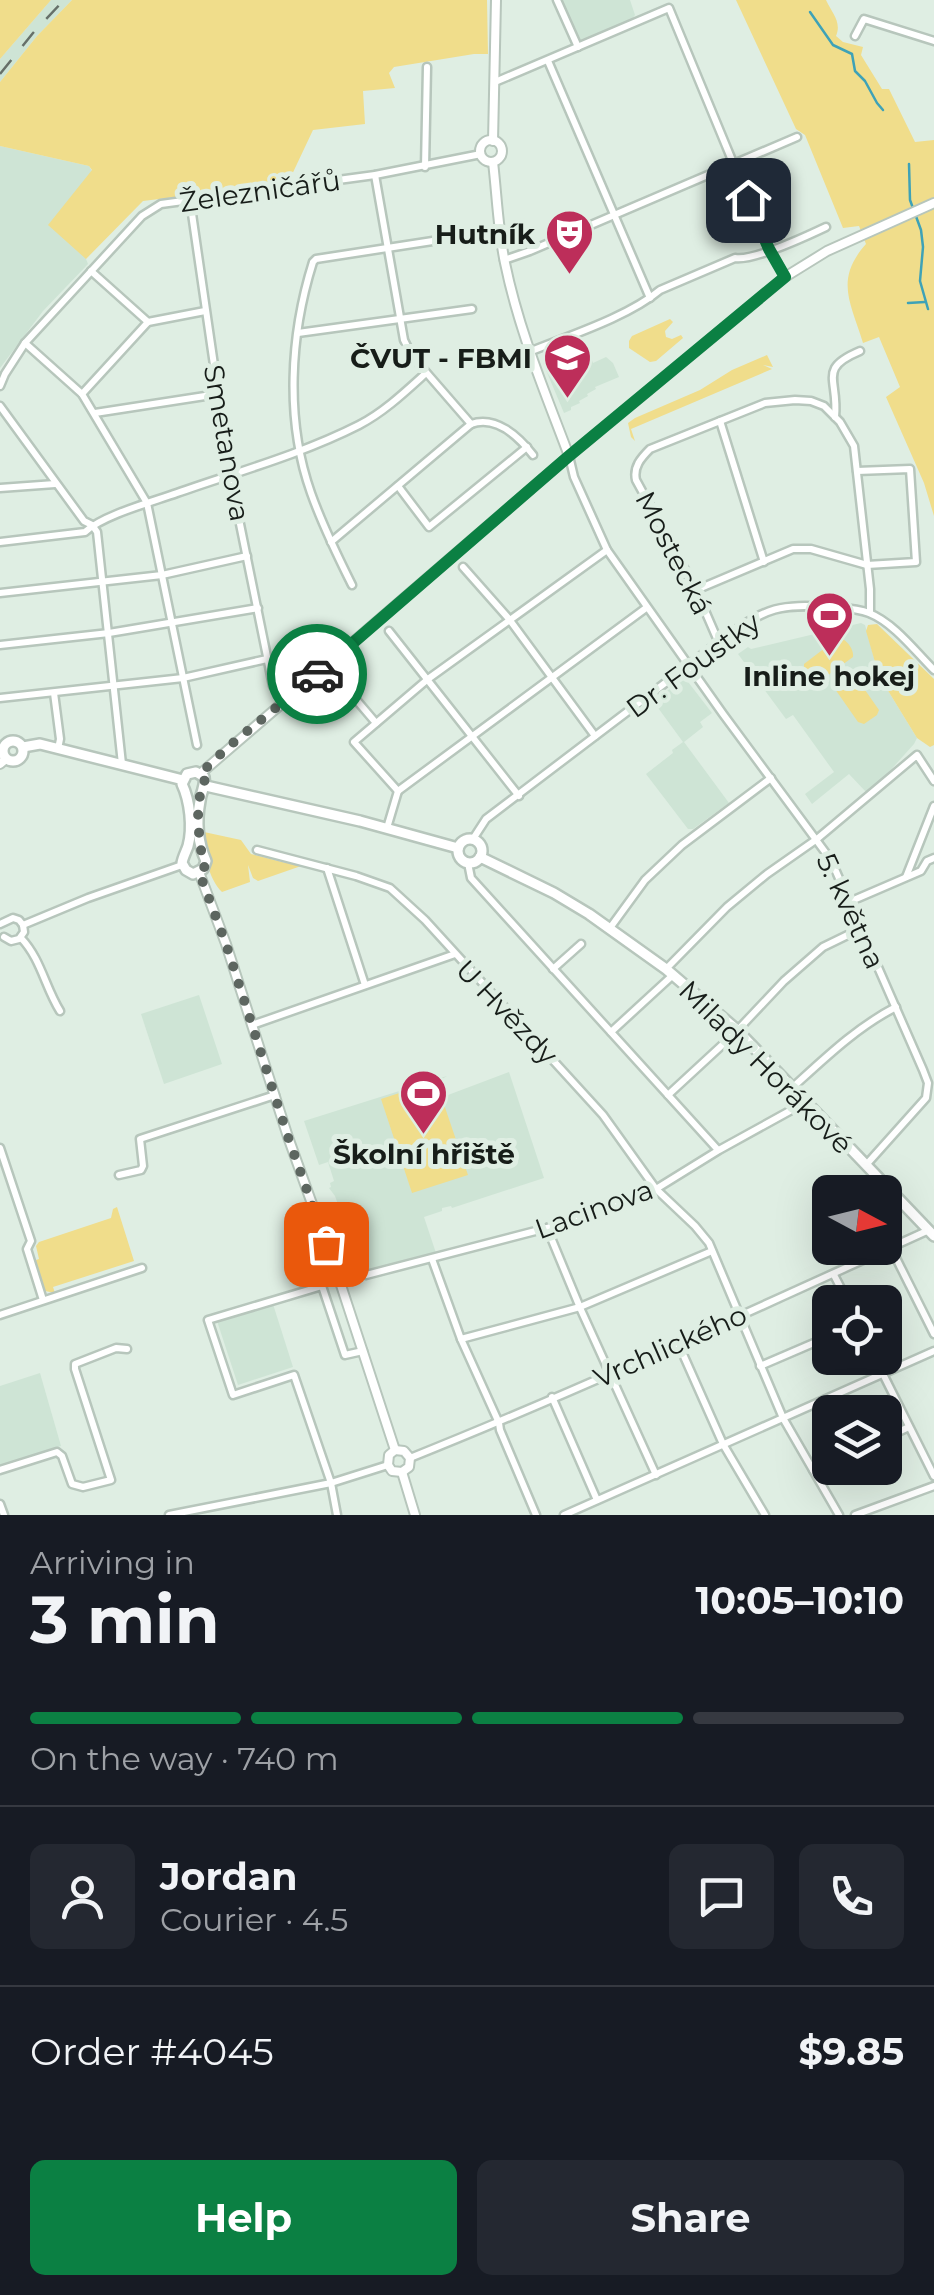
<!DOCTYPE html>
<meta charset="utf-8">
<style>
:root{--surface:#171b24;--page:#242831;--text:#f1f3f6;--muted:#9ea1a6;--line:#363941;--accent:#0b8043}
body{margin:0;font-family:Montserrat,sans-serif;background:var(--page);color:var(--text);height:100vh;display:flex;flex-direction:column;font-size:38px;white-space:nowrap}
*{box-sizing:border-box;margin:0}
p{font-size:32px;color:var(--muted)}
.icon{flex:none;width:55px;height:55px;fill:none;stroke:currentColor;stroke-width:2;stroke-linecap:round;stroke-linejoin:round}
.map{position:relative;height:1515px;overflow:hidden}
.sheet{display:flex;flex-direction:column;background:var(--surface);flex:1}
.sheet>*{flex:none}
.needle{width:65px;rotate:97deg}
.fabs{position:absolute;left:812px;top:1175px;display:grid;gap:20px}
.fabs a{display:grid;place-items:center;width:90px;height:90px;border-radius:15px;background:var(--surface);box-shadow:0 10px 40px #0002;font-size:50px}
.pin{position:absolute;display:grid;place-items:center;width:85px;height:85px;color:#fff;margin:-42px;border-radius:20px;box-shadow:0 5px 15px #0006}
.courier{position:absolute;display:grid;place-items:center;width:100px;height:100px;margin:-50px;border:8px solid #0b8043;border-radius:50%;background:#fff;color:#222;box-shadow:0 2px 12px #0007}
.overview em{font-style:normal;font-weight:700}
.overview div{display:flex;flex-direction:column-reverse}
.overview{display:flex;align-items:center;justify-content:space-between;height:170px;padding:0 30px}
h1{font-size:65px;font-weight:700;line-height:75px}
.bar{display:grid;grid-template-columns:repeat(4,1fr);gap:15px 10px;align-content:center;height:120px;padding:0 30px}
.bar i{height:12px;border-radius:8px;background:var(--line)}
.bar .selected{background:var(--accent)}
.bar p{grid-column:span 4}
.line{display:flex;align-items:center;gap:25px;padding:0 30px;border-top:2px solid var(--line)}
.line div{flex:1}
.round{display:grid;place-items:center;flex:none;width:105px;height:105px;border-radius:15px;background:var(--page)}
.cta{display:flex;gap:20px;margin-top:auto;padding:20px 30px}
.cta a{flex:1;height:115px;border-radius:15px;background:var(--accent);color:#fff;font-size:40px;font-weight:700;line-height:115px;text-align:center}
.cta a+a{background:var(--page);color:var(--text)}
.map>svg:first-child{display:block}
.built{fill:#cee4d5}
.green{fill:#f0dd8b}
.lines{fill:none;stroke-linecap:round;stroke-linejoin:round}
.stream{stroke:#3ea2b7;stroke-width:2.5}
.minor-casing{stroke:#b7c6bc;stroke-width:11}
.tertiary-casing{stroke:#b7c6bc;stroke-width:12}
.secondary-casing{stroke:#b7c6bc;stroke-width:14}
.minor{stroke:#fff;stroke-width:6}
.tertiary{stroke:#fff;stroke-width:8}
.secondary{stroke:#fff;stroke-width:9}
.rail{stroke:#667069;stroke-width:2.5;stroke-dasharray:18 18;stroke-linecap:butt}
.done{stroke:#5d6660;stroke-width:10;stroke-dasharray:0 18}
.route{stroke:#0b8043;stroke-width:12}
.labels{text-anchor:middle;stroke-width:10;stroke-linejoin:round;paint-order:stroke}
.street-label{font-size:28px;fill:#171d19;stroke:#dfeee3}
.poi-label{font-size:28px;font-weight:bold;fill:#171d19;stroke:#dfeee3;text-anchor:end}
</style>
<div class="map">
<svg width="934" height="1515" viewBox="0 0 934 1515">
<rect width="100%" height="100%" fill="#dfeee3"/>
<!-- built -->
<g class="built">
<polygon points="51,0 72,0 37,36 0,82 0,59"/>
<polygon points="562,0 630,0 635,15 632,19 580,41"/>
<polygon points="0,146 89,166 92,171 86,259 88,264 43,311 0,368"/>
<polygon points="585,343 593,363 606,357 613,363 619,377 595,387 596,389 587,394 588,396 579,401 580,403 571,407 571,410 564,413 543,363"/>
<polygon points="861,623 865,625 879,676 917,738 914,744 887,774 866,792 849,774 812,804 805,794 834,772 793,715 786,719 738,654 748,647 751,649"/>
<polygon points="685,678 712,713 700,722 703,727 684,742 729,803 693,829 688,829 646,774 673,753 672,750 683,742 653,701"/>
<polygon points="199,995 222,1064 164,1084 141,1014"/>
<polygon points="509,1072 544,1178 452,1208 451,1206 442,1208 442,1211 424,1217 436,1253 364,1271 354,1239 349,1240 348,1237 345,1237 346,1227 335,1196 329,1188 331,1187 330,1183 334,1181 328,1162 319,1165 304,1121 447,1076 442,1079 448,1095"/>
<polygon points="272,1301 293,1367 238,1385 217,1321"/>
<polygon points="40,1373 61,1446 0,1466 0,1386"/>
</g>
<!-- green -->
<g class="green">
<polygon points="0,0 51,0 0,59"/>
<polygon points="72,0 487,0 488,54 474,54 394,67 389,73 395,88 363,91 365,124 313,130 288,183 143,201 86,259 48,225 92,170 89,166 0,146 0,82 37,36"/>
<path d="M 736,0 L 826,0 C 832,13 842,22 836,36 L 843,42 L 863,47 L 861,55 L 882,89 L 889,89 L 915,142 L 934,140 L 934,516 L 924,483 L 886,397 L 900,387 L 879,337 L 863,343 C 851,303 834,280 866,244 L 859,226 L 843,228 L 805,135 L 796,129 Z"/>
<polygon points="670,319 673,322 665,331 666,337 672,339 681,335 683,338 656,361 650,362 629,348 629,341 632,336"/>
<polygon points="767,355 773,367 763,365 772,369 631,429 635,441 631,437 628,423 635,418 700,390 732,370"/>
<polygon points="877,624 934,679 934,745 930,747 917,738 879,676 866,631 868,625"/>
<path d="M 838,638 C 846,638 854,649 853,657 L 820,681 L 814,681 L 804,669 L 804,664 Z"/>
<polygon points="849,675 856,677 879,710 877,715 864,724 858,722 835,689 838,683"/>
<path d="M 204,832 L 241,840 L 251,854 L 286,863 L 288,859 L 304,865 L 258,881 L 253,878 L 248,865 L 250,882 L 222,892 C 208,878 203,851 204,832 Z"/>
<polygon points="436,1081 468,1175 412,1193 381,1099"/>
<polygon points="117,1207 134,1261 53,1287 55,1293 45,1291 33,1261 39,1259 36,1246 39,1242 111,1218 113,1209"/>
</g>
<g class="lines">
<!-- stream -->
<g class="stream">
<polyline points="810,12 833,45 852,54 855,71 865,81 877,103 883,110"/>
<polyline points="909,164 910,200 921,230 923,247 920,281 928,309"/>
<polyline points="908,303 925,302"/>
</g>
<defs>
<g id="minor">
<polyline points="557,0 578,47"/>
<polyline points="855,36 864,19 934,41"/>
<polyline points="548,61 650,298"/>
<polyline points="495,82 669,8 765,240 785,277"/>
<polyline points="425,167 427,67"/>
<polyline points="375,175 404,340 412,356 471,424"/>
<polyline points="190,200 230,475 273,686"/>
<polyline points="504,260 530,251 797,137"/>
<polyline points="91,271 148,322"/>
<polyline points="298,333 472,309"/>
<polyline points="25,343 82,394 147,503 197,745"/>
<path d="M 529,352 C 568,336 628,317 660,290 L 735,258 C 753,261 807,236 826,227"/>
<polyline points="0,386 5,374 25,343 142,216 161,204 375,175 481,154"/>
<polyline points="82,394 148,322 205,311"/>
<polyline points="0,406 84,521 92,525 97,532 122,764"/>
<polyline points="95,413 218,394"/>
<path d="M 835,417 C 839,379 817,369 860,351"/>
<polyline points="720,421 764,562"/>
<path d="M 471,424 C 496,415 519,437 533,455"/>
<polyline points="569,456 574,477 607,550 723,714 831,860 923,1070 928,1083 926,1098 866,1165"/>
<polyline points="398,486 429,527 527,447"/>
<polyline points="0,488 55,484"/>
<path d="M 0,542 L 85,532 C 103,515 152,502 177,493 C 237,472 302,454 359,425 C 384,412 405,392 426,373"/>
<polyline points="331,542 471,424"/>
<polyline points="463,567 509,619 595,736"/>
<path d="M 352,585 C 337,555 322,524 311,493 C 285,420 290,335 313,262 L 316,259 L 465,236"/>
<polyline points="696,590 793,549 811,549 867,565 916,562 910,469 857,471"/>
<polyline points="0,593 162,575 247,556"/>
<polyline points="389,631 519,796"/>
<path d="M 719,643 L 696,590 L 636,480 C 633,467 641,458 650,449 L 765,403 L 795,400 L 811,401 L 824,406 L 840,422 L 854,446 L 870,589 L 870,613"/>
<polyline points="0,645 109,633 258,608"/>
<polyline points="336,676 376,723"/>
<polyline points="54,693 60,739 58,749"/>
<polyline points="0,698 183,678 267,659"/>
<polyline points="398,791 354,742 428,679 607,550"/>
<polyline points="398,791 646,608"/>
<polyline points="387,828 398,791"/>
<path d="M 473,839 L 486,819 L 727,636 C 767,607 780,604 830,607 C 842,608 857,608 869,613 C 894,623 915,651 934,670"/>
<polyline points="257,850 356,876 390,888 425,920 603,1115 656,1189 695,1226 709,1243 783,1418 839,1515"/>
<polyline points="468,863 471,878 718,1150"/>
<polyline points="327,868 365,985"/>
<polyline points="906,877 934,806"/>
<polyline points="849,902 921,871 927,861 934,858"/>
<polyline points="0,924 13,918 19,920 23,925"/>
<polyline points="23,925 88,898 182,865"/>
<polyline points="610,928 645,880 682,845 771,778"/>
<polyline points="4,937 11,941 19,939 24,932 23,925"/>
<path d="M 21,938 C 41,959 45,987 60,1011"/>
<polyline points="553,969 581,944"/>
<polyline points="666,969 727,907 767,874 817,839 917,755 934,781"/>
<polyline points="252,1025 455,954"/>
<polyline points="611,1032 673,975"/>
<path d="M 792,1088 C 825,1058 857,1027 896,1007"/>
<polyline points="668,1095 733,1035 784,981 823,947 860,929"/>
<polyline points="0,1148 31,1241 27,1249 43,1300"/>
<polyline points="119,1175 141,1170 143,1166 140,1139 275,1095"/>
<polyline points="547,1228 581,1310 656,1475"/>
<polyline points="891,1248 934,1334"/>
<polyline points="432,1259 461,1339 499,1423 500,1430 536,1515"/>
<polyline points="366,1275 547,1228 656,1189 719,1150 806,1102"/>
<polyline points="834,1275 848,1302"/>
<polyline points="0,1315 142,1268"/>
<polyline points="461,1339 580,1307 712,1251"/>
<polyline points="678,1343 723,1444 765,1515"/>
<polyline points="875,1358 934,1476"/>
<polyline points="760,1366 830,1336"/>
<polyline points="552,1397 597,1500"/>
<polyline points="885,1438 909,1427"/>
<path d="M 410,1458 C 585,1388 757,1308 929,1230"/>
<polyline points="0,1470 57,1452 62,1456 72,1484 83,1487 111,1480 75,1369 75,1364 116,1348 127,1349"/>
<polyline points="813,1470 830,1462"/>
<polyline points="0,1504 4,1515"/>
<polyline points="169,1515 331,1483 388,1465"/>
<polyline points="337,1515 331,1483 294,1375 233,1395 208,1320 322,1286 345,1355 363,1351"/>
<polyline points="564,1515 934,1351"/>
<polyline points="855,1515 934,1486"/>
</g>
<g id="tertiary">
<circle cx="491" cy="151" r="11"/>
<polyline points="493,141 496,0"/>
<path d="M 493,162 C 497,196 498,230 505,263 C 519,331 545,392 569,456"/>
<polyline points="0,764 6,759"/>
<polyline points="200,774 569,456 785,277 827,251 934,203"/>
<polyline points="199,872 226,944 288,1137 339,1279 395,1450"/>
<polyline points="395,1450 404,1451 410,1458 409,1467 402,1472"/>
<polyline points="395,1450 389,1455 388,1465 392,1471 402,1472"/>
<polyline points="402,1472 415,1515"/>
</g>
<g id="secondary">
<circle cx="13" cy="751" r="10"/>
<polyline points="23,747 40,744 183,780"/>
<path d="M 196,772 L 204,777 C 206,788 201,790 200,801 C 196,822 198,843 206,861 L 203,869 L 193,874 L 186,870 L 182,863 C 183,857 186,852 188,846 C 193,828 190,801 182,784 L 187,774 Z"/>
<polyline points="206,786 360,821 458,848"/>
<circle cx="470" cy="851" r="12"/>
<polyline points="480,857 554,893 589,914 666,969 737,1030 934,1236"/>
</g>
</defs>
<!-- minor casing -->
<use href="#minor" class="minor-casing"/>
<!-- tertiary casing -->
<use href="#tertiary" class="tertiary-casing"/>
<!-- secondary casing -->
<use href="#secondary" class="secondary-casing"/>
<!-- minor -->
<use href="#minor" class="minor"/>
<!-- tertiary -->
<use href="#tertiary" class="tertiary"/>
<!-- secondary -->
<use href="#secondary" class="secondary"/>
<!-- rail -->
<polyline class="rail" points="0,74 33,33 64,0"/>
</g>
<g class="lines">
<!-- done -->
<polyline class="done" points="317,674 228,747 200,774 206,783 200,795 198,816 200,848 206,861 204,868 199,872 226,944 288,1137 326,1244"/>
<!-- route -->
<polyline class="route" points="317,674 569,456 785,277 769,249 748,200"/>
</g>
<!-- icons -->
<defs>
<symbol id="theatre-pin" viewBox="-11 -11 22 30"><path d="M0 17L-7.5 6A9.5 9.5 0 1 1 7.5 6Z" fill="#bd2e5a" stroke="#dfeee3"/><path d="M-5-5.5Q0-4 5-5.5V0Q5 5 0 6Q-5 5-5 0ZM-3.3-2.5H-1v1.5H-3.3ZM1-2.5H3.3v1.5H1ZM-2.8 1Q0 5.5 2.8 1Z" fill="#fff"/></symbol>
<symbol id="university-pin" viewBox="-11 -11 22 30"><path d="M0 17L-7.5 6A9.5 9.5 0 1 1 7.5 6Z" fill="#bd2e5a" stroke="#dfeee3"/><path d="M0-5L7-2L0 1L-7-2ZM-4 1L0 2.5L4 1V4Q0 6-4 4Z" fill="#fff"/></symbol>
<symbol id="stadium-pin" viewBox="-11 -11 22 30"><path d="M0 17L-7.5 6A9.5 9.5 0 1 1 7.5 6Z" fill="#bd2e5a" stroke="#dfeee3"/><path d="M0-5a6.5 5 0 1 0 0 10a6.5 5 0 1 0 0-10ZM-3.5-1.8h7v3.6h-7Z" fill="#fff"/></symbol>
</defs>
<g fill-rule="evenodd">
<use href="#theatre-pin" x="542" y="206" width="55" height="75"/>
<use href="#university-pin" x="540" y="330" width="55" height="75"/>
<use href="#stadium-pin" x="802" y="588" width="55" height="75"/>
<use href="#stadium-pin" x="396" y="1066" width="55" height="75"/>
</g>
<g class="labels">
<!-- street labels -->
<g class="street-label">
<text transform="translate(260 191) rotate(-8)" y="10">Železničářů</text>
<text transform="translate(227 443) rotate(80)" y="10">Smetanova</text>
<text transform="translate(674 553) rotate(63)" y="10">Mostecká</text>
<text transform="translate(693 665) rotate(-36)" y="10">Dr. Foustky</text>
<text transform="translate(851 911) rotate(65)" y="10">5. května</text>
<text transform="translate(507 1012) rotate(46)" y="10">U Hvězdy</text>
<text transform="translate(766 1067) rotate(45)" y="10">Milady Horákové</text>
<text transform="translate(594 1209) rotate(-20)" y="10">Lacinova</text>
<text transform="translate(670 1346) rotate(-24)" y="10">Vrchlického</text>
</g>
<!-- poi labels -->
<g class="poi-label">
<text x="535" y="244">Hutník</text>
<text x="532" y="368">ČVUT - FBMI</text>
<text x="829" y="686" text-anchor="middle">Inline hokej</text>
<text x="424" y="1164" text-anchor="middle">Školní hřiště</text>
</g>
</g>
</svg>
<div class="fabs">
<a><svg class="needle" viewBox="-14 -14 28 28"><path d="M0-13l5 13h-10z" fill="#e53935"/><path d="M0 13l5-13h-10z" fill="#9ea1a6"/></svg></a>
<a><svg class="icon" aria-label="locate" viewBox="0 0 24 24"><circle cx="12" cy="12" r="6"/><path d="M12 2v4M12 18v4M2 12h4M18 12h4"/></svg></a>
<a><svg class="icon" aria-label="layers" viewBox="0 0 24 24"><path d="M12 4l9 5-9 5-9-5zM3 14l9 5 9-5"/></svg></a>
</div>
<div class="pin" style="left:326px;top:1244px;background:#ea580c"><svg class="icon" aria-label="bag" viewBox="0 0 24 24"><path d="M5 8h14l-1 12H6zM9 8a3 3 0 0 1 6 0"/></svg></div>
<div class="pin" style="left:748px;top:200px;background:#1f2937"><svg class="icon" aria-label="home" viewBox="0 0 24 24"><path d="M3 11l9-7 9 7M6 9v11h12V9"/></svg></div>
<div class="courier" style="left:317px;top:674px"><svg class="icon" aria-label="car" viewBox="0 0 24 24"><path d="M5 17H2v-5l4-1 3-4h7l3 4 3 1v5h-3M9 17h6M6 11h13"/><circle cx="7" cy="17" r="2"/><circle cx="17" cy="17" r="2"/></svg></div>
</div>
<section class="sheet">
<div class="overview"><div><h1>3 min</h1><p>Arriving in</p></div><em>10:05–10:10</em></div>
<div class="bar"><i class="selected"></i><i class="selected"></i><i class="selected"></i><i></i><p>On the way · 740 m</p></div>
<div class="line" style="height:180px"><a class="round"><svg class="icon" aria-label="person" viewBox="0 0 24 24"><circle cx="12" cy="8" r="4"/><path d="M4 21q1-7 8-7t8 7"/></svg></a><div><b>Jordan</b><p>Courier · 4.5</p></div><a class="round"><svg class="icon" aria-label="chat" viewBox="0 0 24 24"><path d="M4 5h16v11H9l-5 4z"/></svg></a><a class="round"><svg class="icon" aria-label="phone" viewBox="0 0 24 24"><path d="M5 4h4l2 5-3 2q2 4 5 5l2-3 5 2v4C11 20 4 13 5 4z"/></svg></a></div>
<div class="line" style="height:130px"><div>Order #4045</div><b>$9.85</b></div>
<div class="cta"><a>Help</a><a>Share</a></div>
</section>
